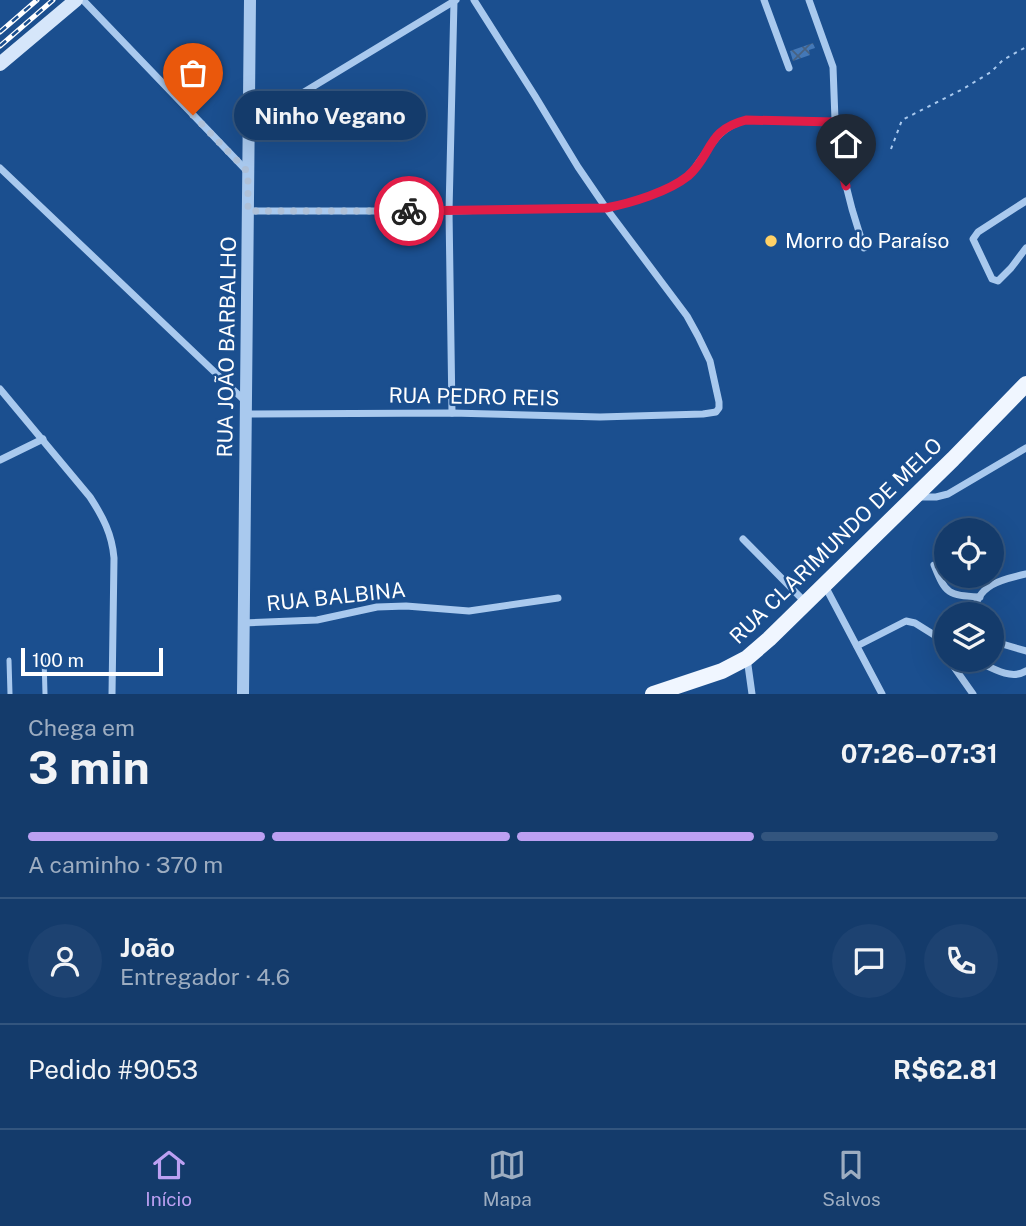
<!DOCTYPE html>
<html lang="pt">
<meta charset="utf-8">
<style>
:root{--surface:#143b6b;--page:#1d4271;--text:#f1f3f6;--muted:#9dadc1;--line:#33557e;--accent:#bca0f2}
body{margin:0;font-family:"Public Sans",sans-serif;background:var(--page);color:var(--text);height:100vh;display:flex;flex-direction:column;font-size:26px;white-space:nowrap}
*{box-sizing:border-box;margin:0}
p{font-size:23px;color:var(--muted)}
.icon{flex:none;width:38px;height:38px;fill:none;stroke:currentColor;stroke-width:2;stroke-linecap:round;stroke-linejoin:round}
.map{position:relative;height:694px;overflow:hidden}
.panel{display:flex;flex-direction:column;background:var(--surface);flex:1}
.panel>*{flex:none}
.buttons{position:absolute;left:934px;top:518px;display:grid;gap:14px}
.buttons a{display:grid;place-items:center;width:70px;height:70px;border-radius:50%;background:var(--surface);box-shadow:0 7px 28px #0002,0 0 0 2px var(--line);font-size:35px}
.scale{position:absolute;left:21px;bottom:18px;width:142px;box-sizing:border-box;padding-left:7px;border:4px solid #fff;border-top:0;font-size:19px;line-height:24px;white-space:nowrap;color:#fff;-webkit-text-stroke:5px #1b4f8f;paint-order:stroke}
.pin{position:absolute;display:grid;place-items:center;width:60px;height:60px;color:#fff;margin:-72px -30px;border-radius:50% 50% 50% 0;rotate:-45deg;box-shadow:0 0 7px #0007}
.pin .icon{rotate:45deg}
.courier{position:absolute;display:grid;place-items:center;width:70px;height:70px;margin:-35px;border:5px solid #e11d48;border-radius:50%;background:#fff;color:#222;box-shadow:0 2px 9px #0007}
.bubble{position:absolute;height:49px;border-radius:24px;background:var(--surface);box-shadow:0 7px 28px #0002,0 0 0 2px var(--line);font-size:23px;font-weight:700;line-height:49px;text-align:center}
.summary em{font-style:normal;font-weight:700}
.summary div{display:flex;flex-direction:column-reverse}
.summary{display:flex;align-items:center;justify-content:space-between;height:119px;padding:0 28px}
h1{font-size:46px;font-weight:700;line-height:52px}
.bar{display:grid;grid-template-columns:repeat(4,1fr);gap:10px 7px;align-content:center;height:84px;padding:0 28px}
.bar i{height:9px;border-radius:5px;background:var(--line)}
.bar .on{background:var(--accent)}
.bar p{grid-column:span 4}
.line{display:flex;align-items:center;gap:18px;padding:0 28px;border-top:2px solid var(--line)}
.line div{flex:1}
.round{display:grid;place-items:center;flex:none;width:74px;height:74px;border-radius:37px;background:var(--page)}
.dock{display:flex;justify-content:space-around;align-items:center;height:98px;border-top:2px solid var(--line);background:var(--surface);font-size:19px;color:var(--muted)}
.dock a{display:grid;justify-items:center;gap:4px}
.dock .on{color:var(--accent)}
.map>svg:first-child{display:block}
.building{fill:url(#building-cross-hatch)}
.lines{fill:none;stroke-linecap:round;stroke-linejoin:round}
.path{stroke:#a9c9ee;stroke-width:2;stroke-dasharray:3.5 5;stroke-linecap:butt}
.service{stroke:#a9c9ee;stroke-width:5}
.minor{stroke:#a9c9ee;stroke-width:7}
.tertiary{stroke:#a9c9ee;stroke-width:12}
.secondary{stroke:#d6e6fa;stroke-width:14}
.primary{stroke:#f0f6ff;stroke-width:16}
.rail-casing{stroke:#fff;stroke-width:5}
.rail{stroke:#1b4f8f;stroke-width:2.5;stroke-dasharray:8;stroke-linecap:butt}
.done{stroke:#afc1d8;stroke-width:7;stroke-dasharray:0 12.6}
.route{stroke:#e11d48;stroke-width:9}
.poi-dot{fill:#ffd166;stroke:#1b4f8f;stroke-width:2.5}
.labels{text-anchor:middle;stroke-width:5;stroke-linejoin:round;paint-order:stroke}
.poi-label{font-size:21px;fill:#fff;stroke:#1b4f8f;text-anchor:start}
.street-label{font-size:21px;fill:#fff;stroke:#1b4f8f}
</style>
<div class="map">
<svg width="1026" height="694" viewBox="0 0 1026 694">
<defs>
<pattern id="building-cross-hatch" width="8" height="8" patternUnits="userSpaceOnUse" patternTransform="scale(1.75)"><rect width="8" height="8" fill="#4478b7"/><path d="M0 0l8 8M0 8l8-8" fill="none" stroke="#486282"/></pattern>
</defs>
<rect width="100%" height="100%" fill="#1b4f8f"/>
<!-- building -->
<polygon class="building" points="813,43 815,48 809,50 810,55 793,61 790,51"/>
<g class="lines">
<!-- path -->
<polyline class="path" points="891,149 902,120 963,89 991,72 1003,60 1026,47"/>
<!-- service -->
<g class="service">
<polyline points="44,656 45,694"/>
<polyline points="9,660 10,694"/>
</g>
<!-- minor -->
<g class="minor">
<polyline points="83,0 247,171"/>
<polyline points="764,0 789,68"/>
<polyline points="809,0 833,67 836,146 852,209 864,248"/>
<polyline points="248,126 456,0"/>
<polyline points="0,168 245,401"/>
<polyline points="1026,201 978,232 973,239 992,279 998,281 1011,268 1026,248"/>
<path d="M 248,211 L 449,211 L 606,208 C 631,203 668,192 688,176 C 694,171 697,164 702,158 C 715,138 722,127 746,120 L 834,122"/>
<path d="M 0,389 L 90,497 C 103,517 112,534 114,558 L 112,694"/>
<polyline points="452,413 449,211 454,1"/>
<polyline points="245,414 452,413 600,417 703,414 716,412 719,408 719,402 710,361 698,336 687,316 606,208 578,167 535,96 474,0"/>
<polyline points="0,460 43,439"/>
<polyline points="919,497 936,497 948,494 1026,448"/>
<polyline points="743,539 806,603"/>
<path d="M 934,565 C 946,595 948,595 980,597"/>
<polyline points="825,586 882,694"/>
<path d="M 974,614 C 976,585 1002,579 1026,574"/>
<polyline points="243,623 317,620 377,607 406,606 469,611 558,598"/>
<polyline points="937,638 947,656"/>
<polyline points="992,641 1026,651"/>
<polyline points="857,646 906,621 915,623 947,643"/>
<polyline points="747,658 752,694"/>
<polyline points="949,660 973,694"/>
<path d="M 975,660 C 990,667 1011,681 1026,671"/>
</g>
<!-- tertiary -->
<polyline class="tertiary" points="243,694 250,0"/>
<!-- secondary -->
<polyline class="secondary" points="0,64 76,0"/>
<!-- primary -->
<polyline class="primary" points="653,694 722,671 747,658 769,639 953,459 1026,384"/>
<defs>
<g id="rail">
<polyline points="0,32 37,0"/>
<polyline points="0,46 53,0"/>
</g>
</defs>
<!-- rail casing -->
<use href="#rail" class="rail-casing"/>
<!-- rail -->
<use href="#rail" class="rail"/>
</g>
<g class="lines">
<!-- done -->
<polyline class="done" points="193,115 248,172 248,211 409,211"/>
<!-- route -->
<path class="route" d="M 409,211 L 606,208 C 631,203 668,192 688,176 C 713,154 706,130 746,120 L 834,122 L 836,146 L 846,186"/>
</g>
<!-- markers -->
<circle class="poi-dot" cx="771" cy="241" r="7"/>
<g class="labels">
<!-- poi labels -->
<g class="poi-label">
<text x="785" y="248">Morro do Paraíso</text>
</g>
<!-- street labels -->
<g class="street-label">
<text transform="translate(227 347) rotate(-89)" y="7">RUA JOÃO BARBALHO</text>
<text transform="translate(474 397) rotate(1)" y="7">RUA PEDRO REIS</text>
<text transform="translate(836 541) rotate(-44)" y="7">RUA CLARIMUNDO DE MELO</text>
<text transform="translate(336 597) rotate(-6)" y="7">RUA BALBINA</text>
</g>
</g>
</svg>
<div class="buttons">
<a><svg class="icon" aria-label="locate" viewBox="0 0 24 24"><circle cx="12" cy="12" r="6"/><path d="M12 2v4M12 18v4M2 12h4M18 12h4"/></svg></a>
<a><svg class="icon" aria-label="layers" viewBox="0 0 24 24"><path d="M12 4l9 5-9 5-9-5zM3 14l9 5 9-5"/></svg></a>
</div>
<div class="scale">100 m</div>
<div class="pin" style="left:193px;top:115px;background:#ea580c"><svg class="icon" aria-label="bag" viewBox="0 0 24 24"><path d="M5 8h14l-1 12H6zM9 8a3 3 0 0 1 6 0"/></svg></div>
<div class="pin" style="left:846px;top:186px;background:#1f2937"><svg class="icon" aria-label="home" viewBox="0 0 24 24"><path d="M3 11l9-7 9 7M6 9v11h12V9"/></svg></div>
<div class="courier" style="left:409px;top:211px"><svg class="icon" aria-label="bike" viewBox="0 0 24 24"><circle cx="6" cy="16" r="4"/><circle cx="18" cy="16" r="4"/><path d="M6 16l4-8h5l3 8M10 8l3 8H6M13 5h3"/></svg></div>
<div class="bubble" style="left:234px;top:91px;width:192px">Ninho Vegano</div>
</div>
<section class="panel">
<div class="summary"><div><h1>3 min</h1><p>Chega em</p></div><em>07:26–07:31</em></div>
<div class="bar"><i class="on"></i><i class="on"></i><i class="on"></i><i></i><p>A caminho · 370 m</p></div>
<div class="line" style="height:126px"><a class="round"><svg class="icon" aria-label="person" viewBox="0 0 24 24"><circle cx="12" cy="8" r="4"/><path d="M4 21q1-7 8-7t8 7"/></svg></a><div><b>João</b><p>Entregador · 4.6</p></div><a class="round"><svg class="icon" aria-label="chat" viewBox="0 0 24 24"><path d="M4 5h16v11H9l-5 4z"/></svg></a><a class="round"><svg class="icon" aria-label="phone" viewBox="0 0 24 24"><path d="M5 4h4l2 5-3 2q2 4 5 5l2-3 5 2v4C11 20 4 13 5 4z"/></svg></a></div>
<div class="line" style="height:91px"><div>Pedido #9053</div><b>R$62.81</b></div>
</section>
<nav class="dock">
<a class="on"><svg class="icon" aria-label="home" viewBox="0 0 24 24"><path d="M3 11l9-7 9 7M6 9v11h12V9"/></svg>Início</a>
<a><svg class="icon" aria-label="map" viewBox="0 0 24 24"><path d="M3 6l6-2 6 2 6-2v14l-6 2-6-2-6 2zM9 4v14M15 6v14"/></svg>Mapa</a>
<a><svg class="icon" aria-label="saved" viewBox="0 0 24 24"><path d="M7 4h10v16l-5-4-5 4z"/></svg>Salvos</a>
</nav>
